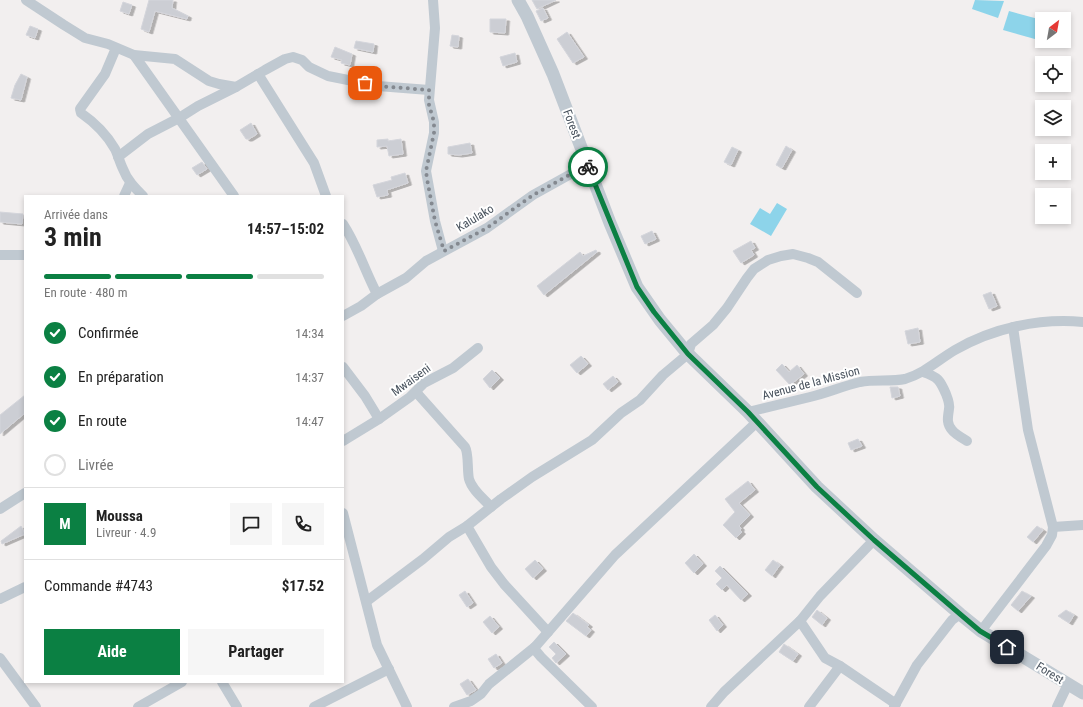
<!DOCTYPE html>
<html lang="fr">
<meta charset="utf-8">
<style>
:root{--surface:#fff;--page:#f6f6f6;--text:#222;--muted:#767676;--line:#e0e0e0;--accent:#0b8043}
body{margin:0;font-family:"Roboto Condensed",sans-serif;background:var(--page);color:var(--text);height:100vh;display:flex;flex-direction:column;font-size:15px;white-space:nowrap}
*{box-sizing:border-box;margin:0}
p{font-size:13px;color:var(--muted)}
.icon{flex:none;width:22px;height:22px;fill:none;stroke:currentColor;stroke-width:2;stroke-linecap:round;stroke-linejoin:round}
.map{position:relative;flex:1;overflow:hidden}
.sheet{position:absolute;left:24px;top:195px;width:320px;height:488px;display:flex;flex-direction:column;background:var(--surface);border-radius:0px;box-shadow:0 2px 6px #0003}
.sheet>*{flex:none}
.needle{width:26px;rotate:31deg}
.fabs{position:absolute;left:1035px;top:12px;display:grid;gap:8px}
.fabs a{display:grid;place-items:center;width:36px;height:36px;border-radius:0px;background:var(--surface);box-shadow:0 2px 6px #0003;font-size:20px}
.pin{position:absolute;display:grid;place-items:center;width:34px;height:34px;color:#fff;margin:-17px;border-radius:8px;box-shadow:0 2px 6px #0006}
.courier{position:absolute;display:grid;place-items:center;width:40px;height:40px;margin:-20px;border:3px solid #0b8043;border-radius:50%;background:#fff;color:#222;box-shadow:0 1px 5px #0007}
.overview em{font-style:normal;font-weight:700}
.overview div{display:flex;flex-direction:column-reverse}
.overview{display:flex;align-items:center;justify-content:space-between;height:68px;padding:0 20px}
h1{font-size:26px;font-weight:700;line-height:30px}
.bar{display:grid;grid-template-columns:repeat(4,1fr);gap:6px 4px;align-content:center;height:48px;padding:0 20px}
.bar i{height:5px;border-radius:3px;background:var(--line)}
.bar .current{background:var(--accent)}
.bar p{grid-column:span 4}
.line{display:flex;align-items:center;gap:10px;padding:0 20px;border-top:1px solid var(--line)}
.line div{flex:1}
.round{display:grid;place-items:center;flex:none;width:42px;height:42px;border-radius:0px;background:var(--page)}
ol{padding:0 20px;list-style:none}
li{display:flex;align-items:center;gap:12px;height:44px}
li p{margin-inline-start:auto}
li .icon{padding:4px;border-radius:50%;background:var(--accent);color:#fff;stroke-width:4}
li:last-child{color:var(--muted)}
li i{width:22px;height:22px;border:2px solid var(--line);border-radius:50%}
.cta{display:flex;gap:8px;margin-top:auto;padding:8px 20px}
.cta a{flex:1;height:46px;border-radius:0px;background:var(--accent);color:#fff;font-size:16px;font-weight:700;line-height:46px;text-align:center}
.cta a+a{background:var(--page);color:var(--text)}
.map>svg:first-child{display:block}
.water{fill:#8dd4ea}
.building{fill:#ccced4;stroke:#d4d5db;filter:url(#shadow)}
.lines{fill:none;stroke-linecap:round;stroke-linejoin:round}
.minor{stroke:#c0c9d1;stroke-width:10}
.tertiary{stroke:#c0c9d1;stroke-width:13}
.done{stroke:#848990;stroke-width:4;stroke-dasharray:0 7.2}
.route{stroke:#0b8043;stroke-width:5}
.labels{text-anchor:middle;stroke-width:4;stroke-linejoin:round;paint-order:stroke}
.street-label{font-size:12px;fill:#48525d;stroke:#fff}
</style>
<div class="map">
<svg width="1083" height="707" viewBox="0 0 1083 707">
<defs>
<filter id="shadow"><feDropShadow dx="3.5" dy="2" stdDeviation="0" flood-color="#0004"/></filter>
</defs>
<rect width="100%" height="100%" fill="#f2efef"/>
<!-- water -->
<g class="water">
<polygon points="975,0 1004,1 998,18 972,9"/>
<polygon points="1009,11 1042,20 1042,41 1003,30"/>
<polygon points="777,203 787,209 771,236 750,224 760,208 770,214"/>
</g>
<!-- building -->
<g class="building">
<polygon points="149,0 173,0 172,8 188,16 187,19 155,11 149,32 141,29"/>
<polygon points="532,0 556,0 537,9"/>
<polygon points="123,2 132,5 129,14 120,11"/>
<polygon points="543,8 548,18 541,21 536,11"/>
<polygon points="490,19 506,19 505,33 490,32"/>
<polygon points="30,26 38,29 35,38 26,35"/>
<polygon points="567,32 584,57 573,63 557,39"/>
<polygon points="452,35 459,36 458,47 450,46"/>
<polygon points="356,41 374,44 373,52 354,48"/>
<polygon points="335,47 352,54 350,65 341,63 342,60 331,57"/>
<polygon points="515,53 517,62 503,66 500,57"/>
<polygon points="21,74 27,77 21,100 11,98 15,85"/>
<polygon points="251,123 257,134 249,139 246,139 240,130"/>
<polygon points="388,139 388,141 401,139 403,154 389,156 387,146 377,147 377,140"/>
<polygon points="470,143 472,153 459,155 448,154 448,147"/>
<polygon points="786,146 792,150 782,168 776,165"/>
<polygon points="732,147 738,150 731,165 724,162"/>
<polygon points="202,162 207,169 197,175 192,168"/>
<polygon points="405,173 408,183 387,190 388,195 377,197 373,185 392,180 391,177"/>
<polygon points="0,212 23,214 22,224 0,222"/>
<polygon points="652,231 656,239 645,244 641,236"/>
<polygon points="751,241 755,248 751,250 754,255 741,263 733,251"/>
<polygon points="596,250 597,252 544,295 537,286 580,252 583,256"/>
<polygon points="991,292 997,306 989,309 983,295"/>
<polygon points="918,328 920,342 908,344 905,331"/>
<polygon points="581,356 588,364 577,373 570,365"/>
<polygon points="782,364 789,372 797,365 804,374 790,385 776,370"/>
<polygon points="492,370 500,378 490,388 483,379"/>
<polygon points="613,376 618,382 608,390 603,384"/>
<polygon points="890,387 898,387 900,396 892,398"/>
<polygon points="25,395 25,413 0,434 0,415"/>
<polygon points="858,439 862,446 851,450 848,443"/>
<polygon points="748,481 755,490 739,503 750,515 739,526 741,528 740,530 742,532 736,538 723,525 735,512 725,499"/>
<polygon points="21,526 25,534 2,544 1,541"/>
<polygon points="1037,526 1043,530 1033,542 1027,537"/>
<polygon points="694,554 703,564 694,573 685,563"/>
<polygon points="535,560 543,569 533,578 525,569"/>
<polygon points="773,560 780,565 772,576 765,570"/>
<polygon points="720,566 748,594 741,600 727,585 722,590 716,584 722,578 715,571"/>
<polygon points="465,591 473,603 467,607 459,595"/>
<polygon points="1022,591 1031,596 1018,611 1011,605"/>
<polygon points="817,610 827,618 822,625 812,617"/>
<polygon points="1066,610 1074,615 1069,623 1058,616"/>
<polygon points="573,613 589,625 587,627 591,630 586,636 566,621"/>
<polygon points="715,615 723,625 717,631 709,620"/>
<polygon points="490,616 499,627 492,633 483,622"/>
<polygon points="554,642 566,654 556,663 552,658 556,654 549,647"/>
<polygon points="784,644 798,654 793,661 779,652"/>
<polygon points="496,654 502,663 494,668 488,659"/>
<polygon points="468,679 476,690 467,695 460,684"/>
</g>
<g class="lines">
<!-- minor -->
<g class="minor">
<polyline points="26,0 64,25 85,38 108,44 134,55 175,59 209,81 219,84 236,87"/>
<polyline points="433,0 435,28 429,100 434,122 434,133 426,171 435,221 443,251"/>
<path d="M 116,48 L 105,74 L 80,109 L 81,113 C 94,122 107,135 115,149 C 118,155 120,163 123,169 C 127,180 135,188 143,196"/>
<polyline points="134,55 234,196"/>
<polyline points="258,74 314,163 326,196"/>
<polyline points="118,157 148,134 179,118 198,106 236,87 265,70 285,59 293,57 302,60 309,67 328,76 378,86 429,90"/>
<polyline points="124,196 130,183"/>
<path d="M 343,224 C 357,245 365,271 377,294"/>
<polyline points="0,255 25,255"/>
<polyline points="343,316 361,306 377,294 406,278 426,261 487,228 533,195 587,165"/>
<polyline points="343,367 365,396 379,419"/>
<path d="M 923,372 C 938,377 940,380 946,394 C 948,399 950,404 949,409 C 948,417 946,423 952,430 C 955,434 962,438 967,441"/>
<path d="M 416,392 L 465,447 C 469,454 467,470 469,479 C 472,490 484,499 491,507"/>
<path d="M 748,412 C 769,407 790,402 810,397 C 827,393 843,386 860,382 C 875,379 891,382 905,379 C 925,373 938,360 955,350 C 993,328 1039,318 1083,322"/>
<polyline points="343,441 379,419 410,397 424,383 453,368 478,348"/>
<polyline points="0,509 25,493"/>
<polyline points="343,513 377,645 407,707"/>
<polyline points="467,526 491,567 504,584 548,632"/>
<polyline points="1053,527 1083,525"/>
<polyline points="0,599 25,587"/>
<polyline points="367,601 423,559 449,537 467,526 501,499 532,477 592,440 621,413 640,400 663,375 688,354 691,344 713,325 727,308 747,278 754,269 768,260 781,256 793,254 808,258 818,262 857,293"/>
<polyline points="800,621 825,658 840,666 896,704"/>
<polyline points="981,631 1046,546 1052,535 1053,527 1028,430 1013,327"/>
<polyline points="0,658 36,707"/>
<polyline points="222,682 237,707"/>
<polyline points="138,707 182,682"/>
<polyline points="314,707 389,669"/>
<polyline points="454,707 471,701 481,694 489,684 535,647"/>
<polyline points="592,707 541,657 536,651 535,647 615,555 757,422"/>
<polyline points="711,707 724,692 800,621 820,596 874,540"/>
<polyline points="809,707 840,666"/>
<polyline points="894,707 917,665 952,620 960,614"/>
<polyline points="1057,707 1068,684"/>
</g>
<!-- tertiary -->
<polyline class="tertiary" points="518,0 527,16 553,74 610,223 637,287 660,320 688,354 748,412 817,487 874,540 960,614 981,631 1083,693"/>
</g>
<g class="lines">
<!-- done -->
<polyline class="done" points="365,83 378,86 429,90 429,105 434,122 434,133 426,171 427,179 435,221 444,251 487,228 533,195 587,165 588,167"/>
<!-- route -->
<polyline class="route" points="588,167 637,287 654,312 688,354 748,412 817,487 874,540 960,614 980,631 1007,647"/>
</g>
<g class="labels">
<!-- street labels -->
<g class="street-label">
<text transform="translate(572 124) rotate(69)" y="4">Forest</text>
<text transform="translate(475 218) rotate(-31)" y="4">Kalulako</text>
<text transform="translate(411 380) rotate(-36)" y="4">Mwaiseni</text>
<text transform="translate(811 383) rotate(-15)" y="4">Avenue de la Mission</text>
<text transform="translate(1050 673) rotate(32)" y="4">Forest</text>
</g>
</g>
</svg>
<div class="fabs">
<a><svg class="needle" viewBox="-14 -14 28 28"><path d="M0-13l5 13h-10z" fill="#e53935"/><path d="M0 13l5-13h-10z" fill="#767676"/></svg></a>
<a><svg class="icon" aria-label="locate" viewBox="0 0 24 24"><circle cx="12" cy="12" r="6"/><path d="M12 2v4M12 18v4M2 12h4M18 12h4"/></svg></a>
<a><svg class="icon" aria-label="layers" viewBox="0 0 24 24"><path d="M12 4l9 5-9 5-9-5zM3 14l9 5 9-5"/></svg></a>
<a>+</a>
<a>−</a>
</div>
<div class="pin" style="left:365px;top:83px;background:#ea580c"><svg class="icon" aria-label="bag" viewBox="0 0 24 24"><path d="M5 8h14l-1 12H6zM9 8a3 3 0 0 1 6 0"/></svg></div>
<div class="pin" style="left:1007px;top:647px;background:#1f2937"><svg class="icon" aria-label="home" viewBox="0 0 24 24"><path d="M3 11l9-7 9 7M6 9v11h12V9"/></svg></div>
<div class="courier" style="left:588px;top:167px"><svg class="icon" aria-label="bike" viewBox="0 0 24 24"><circle cx="6" cy="16" r="4"/><circle cx="18" cy="16" r="4"/><path d="M6 16l4-8h5l3 8M10 8l3 8H6M13 5h3"/></svg></div>
<section class="sheet">
<div class="overview"><div><h1>3 min</h1><p>Arrivée dans</p></div><em>14:57–15:02</em></div>
<div class="bar"><i class="current"></i><i class="current"></i><i class="current"></i><i></i><p>En route · 480 m</p></div>
<ol>
<li><svg class="icon" aria-label="check" viewBox="0 0 24 24"><path d="M5 12l5 5 9-10"/></svg>Confirmée<p>14:34</p></li>
<li><svg class="icon" aria-label="check" viewBox="0 0 24 24"><path d="M5 12l5 5 9-10"/></svg>En préparation<p>14:37</p></li>
<li><svg class="icon" aria-label="check" viewBox="0 0 24 24"><path d="M5 12l5 5 9-10"/></svg>En route<p>14:47</p></li>
<li><i></i>Livrée</li>
</ol>
<div class="line" style="height:72px"><b class="round" style="background:var(--accent);color:#fff">M</b><div><b>Moussa</b><p>Livreur · 4.9</p></div><a class="round"><svg class="icon" aria-label="chat" viewBox="0 0 24 24"><path d="M4 5h16v11H9l-5 4z"/></svg></a><a class="round"><svg class="icon" aria-label="phone" viewBox="0 0 24 24"><path d="M5 4h4l2 5-3 2q2 4 5 5l2-3 5 2v4C11 20 4 13 5 4z"/></svg></a></div>
<div class="line" style="height:52px"><div>Commande #4743</div><b>$17.52</b></div>
<div class="cta"><a>Aide</a><a>Partager</a></div>
</section>
</div>
